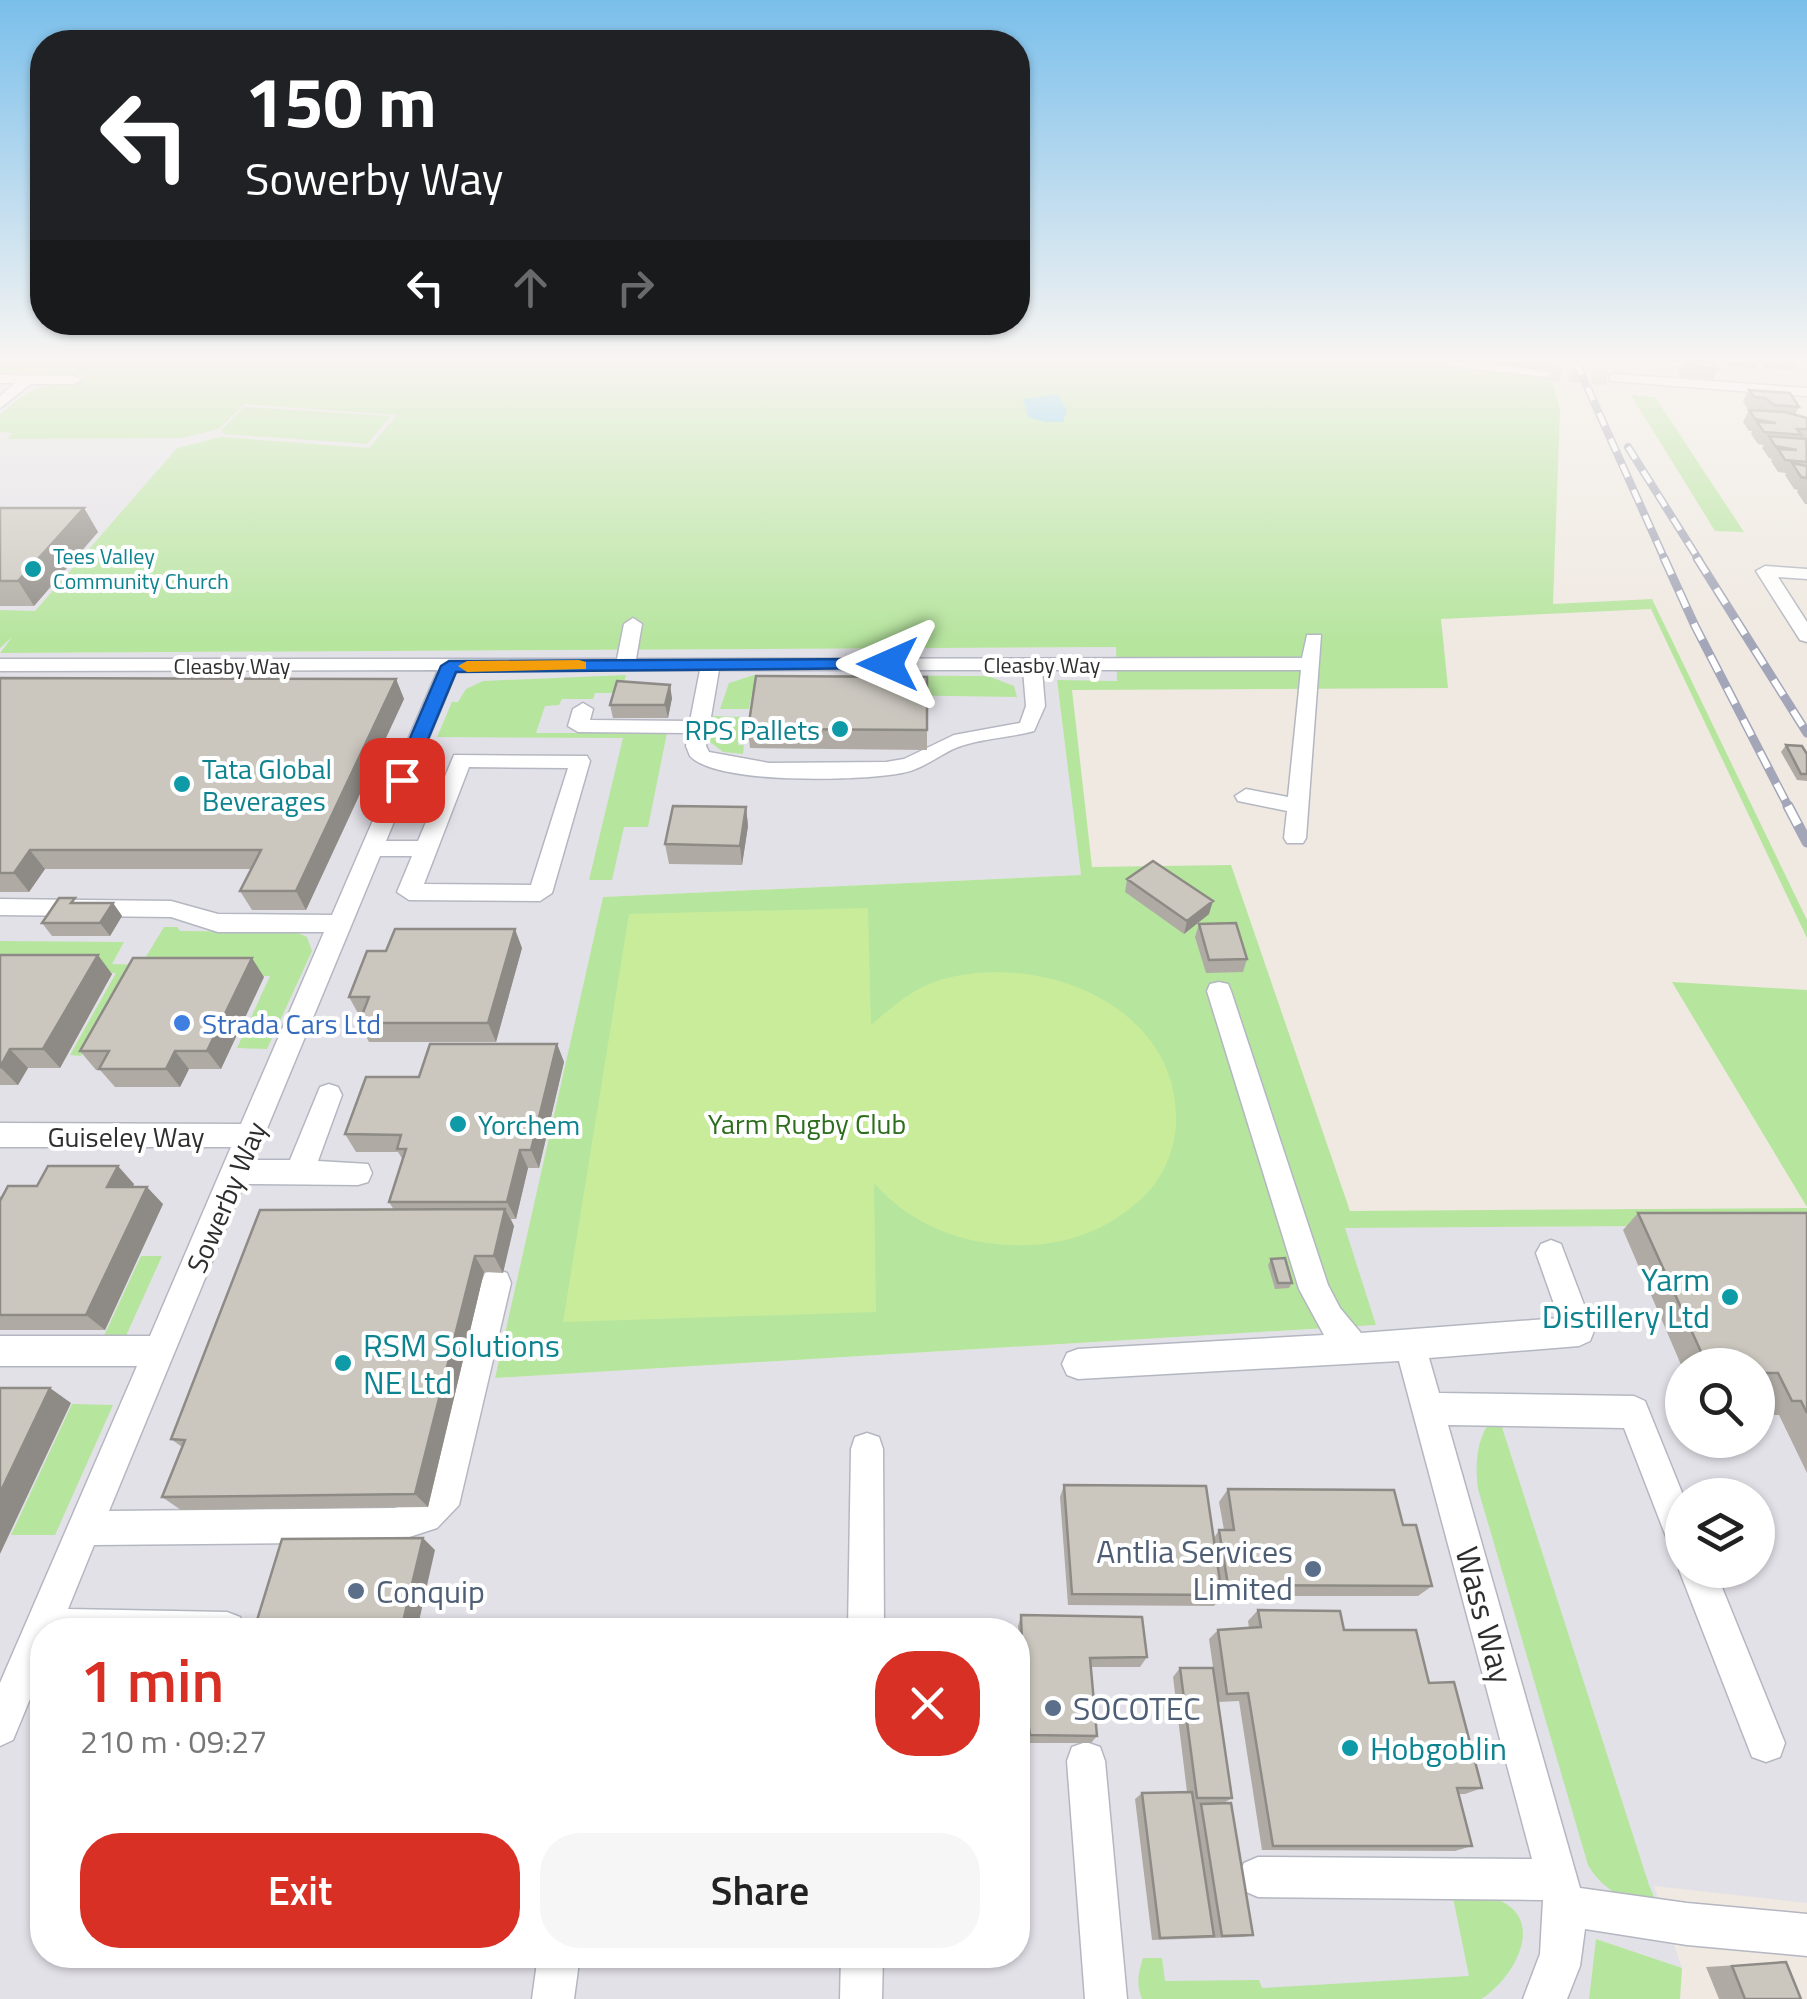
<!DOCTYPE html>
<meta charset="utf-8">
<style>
body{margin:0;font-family:"Titillium Web",sans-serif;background:#f6f6f6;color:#222;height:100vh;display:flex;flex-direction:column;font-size:38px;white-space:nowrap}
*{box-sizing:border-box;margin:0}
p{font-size:32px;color:#767676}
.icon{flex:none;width:55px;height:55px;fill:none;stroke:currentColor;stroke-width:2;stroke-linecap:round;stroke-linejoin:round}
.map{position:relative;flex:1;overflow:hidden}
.drawer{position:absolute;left:30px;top:1618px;width:1000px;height:350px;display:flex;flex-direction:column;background:#fff;border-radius:40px;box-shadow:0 2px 8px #0004}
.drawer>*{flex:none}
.hud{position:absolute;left:30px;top:30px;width:1000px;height:305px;border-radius:40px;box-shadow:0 2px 8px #0004;background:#202124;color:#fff;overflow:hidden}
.buttons{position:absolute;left:1665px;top:1348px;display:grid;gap:20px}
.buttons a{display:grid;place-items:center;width:110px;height:110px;border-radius:50%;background:#fff;box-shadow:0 2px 8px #0004;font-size:50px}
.pin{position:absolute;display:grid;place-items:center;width:85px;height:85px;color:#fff;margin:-42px;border-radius:20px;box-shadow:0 5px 15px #0006}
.me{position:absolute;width:110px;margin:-55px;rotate:270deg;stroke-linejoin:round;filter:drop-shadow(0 0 8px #0008)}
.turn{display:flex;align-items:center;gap:35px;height:210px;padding:0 50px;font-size:45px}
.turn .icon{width:130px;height:130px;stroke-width:2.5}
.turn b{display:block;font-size:70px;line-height:85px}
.lanes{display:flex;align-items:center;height:95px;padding:0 50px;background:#0003;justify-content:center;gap:50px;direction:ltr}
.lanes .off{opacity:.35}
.round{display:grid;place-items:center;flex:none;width:105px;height:105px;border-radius:40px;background:#f6f6f6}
.headline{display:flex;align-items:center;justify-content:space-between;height:170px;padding:0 50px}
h1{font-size:60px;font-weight:600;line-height:75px;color:#d93025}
.cta{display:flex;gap:20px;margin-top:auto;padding:20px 50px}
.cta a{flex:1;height:115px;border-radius:40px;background:#d93025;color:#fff;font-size:40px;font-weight:600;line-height:115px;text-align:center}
.cta a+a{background:#f6f6f6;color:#222}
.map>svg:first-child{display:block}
.industrial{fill:#e3e1e8;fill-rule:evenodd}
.green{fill:#b6e59e}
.pitch{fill:#c9ec9a}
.water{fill:#75cff0}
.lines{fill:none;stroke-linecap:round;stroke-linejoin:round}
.minor-tunnel{stroke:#c8c4bd;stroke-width:15;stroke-dasharray:15 8;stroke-linecap:butt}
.minor-casing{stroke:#b4b7c1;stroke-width:3}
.minor{fill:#fff;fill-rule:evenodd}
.rail-far2-casing{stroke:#a3a6b8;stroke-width:8}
.rail-far1-casing{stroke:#a3a6b8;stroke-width:9}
.rail-casing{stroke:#a3a6b8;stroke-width:11}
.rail-far2{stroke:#fff;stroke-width:5;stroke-dasharray:14;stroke-linecap:butt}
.rail-far1{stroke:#fff;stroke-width:6;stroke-dasharray:18;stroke-linecap:butt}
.rail{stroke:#fff;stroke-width:8;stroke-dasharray:21;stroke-linecap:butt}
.wall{fill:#afaba4}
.shaded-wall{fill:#8e8b86}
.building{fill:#cbc7bf;stroke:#8e8b86;stroke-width:2.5}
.route{fill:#1a73e8;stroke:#114b97;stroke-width:2.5}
.slow{fill:#f59e0b}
.culture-dot{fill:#0f9aa8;stroke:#fff;stroke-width:4}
.shop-dot{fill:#3f7fe0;stroke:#fff;stroke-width:4}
.service-dot{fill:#5c6f8a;stroke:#fff;stroke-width:4}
.labels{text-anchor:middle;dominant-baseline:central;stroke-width:8;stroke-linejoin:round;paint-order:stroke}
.far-culture-label{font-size:22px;fill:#0d838f;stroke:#fff;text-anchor:start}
.far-street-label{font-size:22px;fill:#2e2e2e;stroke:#fff}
.culture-label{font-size:28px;fill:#0d838f;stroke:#fff;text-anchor:start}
.shop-label{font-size:28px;fill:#366cbe;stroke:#fff;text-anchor:start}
.park-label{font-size:28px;fill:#2c6e1b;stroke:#fff}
.street-label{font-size:28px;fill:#2e2e2e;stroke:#fff}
.near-culture-label{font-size:32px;fill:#0d838f;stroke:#fff;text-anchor:start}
.near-service-label{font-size:32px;fill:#4e5e75;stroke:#fff;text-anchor:start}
.near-street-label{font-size:32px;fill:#2e2e2e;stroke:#fff}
</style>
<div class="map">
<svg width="1807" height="1999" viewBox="0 0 1807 1999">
<rect width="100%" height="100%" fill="#efe9e1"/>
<path class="industrial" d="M0 373 88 374 80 383 50 384 244 404 398 415 369 448 221 437 177 448 0 651Z
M1116 647 1118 681H1057L1081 875 603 897 496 1378 1376 1325 1344 1228 1807 1225V1903L1654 1886 1682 1968 1596 1939 1589 1999H0V653ZM1682 1365H1758V1440H1682ZM1682 1495H1758V1570H1682ZM42 1630H1018V1955H42Z"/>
<path class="green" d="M0 362H1547L1560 410 1553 604 1652 599 1807 920V938L1651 609 1441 619 1448 688 1072 690 1092 867 1231 865 1350 1211 1807 1208V1225L1345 1228 1376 1325 495 1378 603 897 1081 875 1057 680 1117 681 1116 647 0 653 12 637 0 648V610L35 611 177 448 221 437 369 448 397 415 244 404 219 429 182 438 7 439 13 433 0 432V415C30 387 39 385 80 383L87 375 0 373Z
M1631 395 1655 397 1744 532 1715 531Z
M244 407 391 416 367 444 224 434 221 430Z
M626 675 621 693H595L593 699H562L559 705 545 706 536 733H667L648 827H624L612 880H589L623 738 437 737 452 702H458L466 689 483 681Z
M754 675 988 676 1014 686 1017 697 752 693 749 709H720L729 683Z
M711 716 742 717 738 745H744L743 754 723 752 710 742Z
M164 927H177L180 931 296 932 307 937 312 951 267 1049 237 1048 270 976 143 974 103 1017 81 1056 70 1055 116 973 0 972V941L124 942 112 964 141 965Z
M1672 982 1807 990V1207Z
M141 1256H162L125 1338H103Z
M72 1404 113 1405 55 1535H11Z
M1499 1418 1649 1885 1659 1909C1630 1904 1603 1891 1588 1865L1478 1489C1475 1465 1476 1439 1492 1419Z
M1453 1898C1468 1898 1487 1895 1501 1901 1547 1923 1511 1981 1481 1999H1142C1136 1984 1138 1973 1143 1958H1162L1165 1981 1259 1980 1262 1988 1469 1976Z
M1596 1939 1682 1968 1680 1999H1589Z"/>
<path class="pitch" d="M868 908 871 1025C892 1007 913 988 940 980 1038 951 1179 1004 1176 1122 1175 1152 1162 1181 1139 1201 1107 1229 1072 1243 1030 1245 971 1248 913 1228 874 1183L876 1312 563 1322 629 914Z"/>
<path class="water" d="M1057 394 1067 411 1063 422H1045L1028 417 1023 399Z"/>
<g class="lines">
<path class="minor-tunnel" d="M1546 373 1615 378"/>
<g class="minor-casing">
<path id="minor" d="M1443 362H1484L1553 373 1546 377 1450 366Z
M1661 362H1715L1717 364C1705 371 1673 369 1661 362Z
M1615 374 1807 388V396L1610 381V375Z
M0 375 74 376 81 380 74 384H31L0 408V396L15 383H0Z
M1765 566 1807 569V579L1778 577 1807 622V642L1800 640 1756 571Z
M633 618 642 624 636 659 1302 658 1307 635H1321L1306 838 1303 843H1287L1284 838 1287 811 1238 801 1235 796 1246 789 1288 797 1301 670H1042L1045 706 1034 731C1009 738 982 738 958 747 938 755 924 769 902 773 862 781 717 785 690 756L686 746 688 733 578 732 568 726 573 709 583 703 593 709 590 720 690 721 700 670H457L386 841H418L454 755 587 756 590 761 552 893 540 901 409 900 397 892 412 856H380L254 1160H290L320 1087 329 1084 338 1087 342 1095 318 1161 368 1164 372 1173 368 1182 358 1185 244 1184 109 1511 394 1508 413 1503 432 1486 481 1283 485 1273 496 1269 507 1273 511 1283 459 1505 437 1528 394 1542 94 1545 68 1609 227 1612 240 1617 245 1630H42V1670L13 1740 0 1746V1683L137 1366H0V1336H150L231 1147H0V1123L241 1124 324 932H218L171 917 0 915V899L171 901 218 914 332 915 438 670 0 671V659H617L624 624ZM719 670H1023L1026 706 1020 723 954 735 904 759 886 762 769 763 709 752 706 746ZM469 767 568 768 531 885 424 884Z
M1219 982 1228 984 1231 991 1328 1285 1340 1308 1361 1333 1559 1318 1536 1253 1541 1244 1551 1240 1561 1244 1594 1331 1590 1341 1579 1346 1429 1358 1439 1393 1634 1396 1645 1401 1683 1495 1682 1552 1670 1547 1624 1428 1448 1425 1580 1888 1687 1903 1807 1914V1956L1687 1945 1585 1929 1580 1966 1567 1999H1523L1540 1954 1543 1900 1258 1897 1244 1891 1238 1877 1244 1863 1258 1857 1532 1859 1399 1361 1078 1379 1067 1375 1062 1364 1067 1353 1078 1349 1324 1335 1299 1289 1207 991 1210 984Z
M867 1433 879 1437 883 1449 884 1630H848L851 1449 855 1437Z
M1682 1563V1570H1715L1785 1743 1780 1757 1766 1762 1752 1757 1679 1570Z
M1086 1742 1100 1747 1105 1761 1127 1999H1085L1067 1761 1072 1747Z
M538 1955H580L574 1999H532Z
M841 1955H883L882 1999H840Z"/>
</g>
<use href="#minor" class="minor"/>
<g class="rail-far2-casing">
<path id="rail-far2" d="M1576 362 1665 560
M1628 447 1699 560"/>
</g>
<g class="rail-far1-casing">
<path id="rail-far1" d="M1664 558 1695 626 1789 808
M1697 558 1807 733"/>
</g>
<g class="rail-casing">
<path id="rail" d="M1788 806 1807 842"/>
</g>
<use href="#rail-far2" class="rail-far2"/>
<use href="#rail-far1" class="rail-far1"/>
<use href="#rail" class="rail"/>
</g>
<path class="wall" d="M1683 362H1715L1718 368 1713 379 1680 377 1678 372Z
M1727 362H1759L1756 368 1729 366Z
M1761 362H1797L1792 370 1765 368Z
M1749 390 1799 407 1795 415 1807 418V504H1805L1797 492 1798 490 1794 489 1785 475 1786 473 1778 472 1771 461 1772 459 1769 458 1762 448 1764 445 1758 444 1751 434 1752 431H1749L1743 422 1749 410 1760 411 1747 408 1743 401Z
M0 508H84L98 532 34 606H0Z
M927 677V750L750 748 748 729Z
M0 678 396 679 404 699 306 910H252L240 891 251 869H45L29 892H0Z
M672 698 668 718H613L610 705Z
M1786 745 1807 754V781L1797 780 1781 752Z
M746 807 748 826 742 865 669 864 665 844Z
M1127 879 1209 914 1184 934 1125 892Z
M79 903H113L122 916 110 936H52L42 923Z
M1199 924 1247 959 1243 972 1206 973 1195 937Z
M522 948 496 1042H369L359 1023 362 1015H359L349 997Z
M0 955 112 974 60 1068H28L18 1085H0Z
M264 977 221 1069H189L180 1087H115L100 1070H96L80 1051Z
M557 1044 564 1062 539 1168H528L516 1219H511L514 1226 503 1273 484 1272 428 1507 181 1510 162 1497 182 1447 171 1439 394 1210 389 1202 403 1160 398 1152H356L345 1134 419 1077Z
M134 1184 133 1187 163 1204 105 1330H0V1196L2 1198Z
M1638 1213H1807V1473L1779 1415H1770L1758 1388V1365H1682V1367L1623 1230Z
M1271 1259 1292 1283 1289 1288 1275 1289 1268 1265Z
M1064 1485 1214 1538 1219 1530H1224L1219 1502 1228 1489 1403 1525 1432 1586 1418 1596H1222L1214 1606 1068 1605 1060 1497Z
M1258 1610 1344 1630 1429 1683 1482 1788 1465 1794H1459L1472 1846 1455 1851 1262 1850 1239 1701 1218 1702 1209 1639 1218 1630 1249 1628 1248 1621Z
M1021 1615 1147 1657 1140 1667H1091L1097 1736 1091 1743H1026V1736H1018V1672H1020L1018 1626Z
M1180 1668 1232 1798 1224 1803 1253 1935 1242 1937 1152 1940 1135 1799 1142 1793 1187 1792 1173 1677Z
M1786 1962 1801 1999H1719L1706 1967Z"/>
<path class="shaded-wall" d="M84 508 98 532 34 606 18 581Z
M396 679 404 699 306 910 296 891Z
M670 685 672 698 668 718 665 705Z
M746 807 748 826 742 865 740 846Z
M30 850 45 869 29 892 14 873Z
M1213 901 1209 914 1184 934 1187 921Z
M113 903 122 916 110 936 100 923Z
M515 929 522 948 496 1042 488 1023Z
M98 955 112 974 60 1068 43 1049Z
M252 958 264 977 221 1069 207 1051Z
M557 1044 564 1062 539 1168 531 1150Z
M10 1049 28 1068 18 1085 0 1067Z
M175 1051 189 1069 180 1087 166 1069Z
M520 1150 528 1168 516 1219 507 1202Z
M118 1166 134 1184 124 1204 107 1187Z
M147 1187 163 1204 105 1330 86 1315Z
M505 1209 514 1226 503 1273 494 1256Z
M475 1256 484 1272 428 1507 415 1494Z
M50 1388 71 1403 0 1554V1493Z
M423 1538 435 1550 417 1630H401Z"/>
<path class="building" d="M1684 362H1715L1718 368 1686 366Z
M1749 390 1790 393 1799 407 1774 405 1765 398 1754 397Z
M1749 410 1785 412 1807 418V429H1797L1802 435 1764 432 1757 422 1776 423 1755 419Z
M1769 436 1806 439 1807 462 1785 460 1778 449 1797 450 1775 446Z
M1792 463 1807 466V478L1801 477Z
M0 508H84L18 581H0Z
M756 676 927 677V730L748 729Z
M0 678 396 679 296 891H240L261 850H30L14 873H0Z
M617 681 670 685 665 705H610Z
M1786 745 1802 746 1807 754V774H1801Z
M673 806 746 807 740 846 665 844Z
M1153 861 1213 901 1187 921 1127 879Z
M59 898H75L71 903H113L100 923H42Z
M1236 923 1247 959 1209 960 1199 924Z
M395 929H515L488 1023H359L369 997H349L367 951H386Z
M0 955H98L43 1049H10L0 1067Z
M133 958H252L207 1051H175L166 1069H99L109 1051H80Z
M430 1044H557L531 1150H520L507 1202H389L406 1149H397L401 1135 345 1134 366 1077H419Z
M48 1166H118L107 1187H147L86 1315H0V1201L8 1186H37Z
M505 1209 494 1256H475L415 1494 162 1497 185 1440 171 1439 260 1210Z
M1638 1213H1807V1413L1801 1401H1792L1778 1373H1758V1365H1707Z
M1285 1258 1292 1283H1278L1271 1259Z
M0 1388H50L0 1493Z
M1064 1485 1206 1486 1222 1595 1072 1594Z
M1228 1489 1394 1490 1403 1525H1416L1432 1586 1228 1585 1219 1530H1234Z
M423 1538 401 1630H254L282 1539Z
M1258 1610 1340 1611 1344 1630H1416L1429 1683 1454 1682 1482 1788H1457L1472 1846H1273L1248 1693 1227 1694 1218 1630 1261 1627Z
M1021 1615 1142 1617 1147 1657 1090 1658 1097 1736 1030 1735 1029 1728H1018V1672H1023Z
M1180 1668H1213L1232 1798H1197Z
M1192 1792 1214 1936 1160 1938 1142 1793Z
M1231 1803 1253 1935 1222 1936 1201 1804Z
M1786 1962 1801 1999H1745L1732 1966Z"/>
<linearGradient id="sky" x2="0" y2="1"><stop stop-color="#7abfeb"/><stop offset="0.56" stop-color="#f8f5f2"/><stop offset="1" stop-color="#f8f5f2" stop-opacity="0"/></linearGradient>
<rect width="1807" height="642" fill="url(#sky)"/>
<path class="route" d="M888 659 897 664 895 668 456 672 411 780 402 787 392 780 441 666 449 661Z"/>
<path class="slow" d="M579 660 586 662V669L467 672 458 666 467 661Z"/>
<g class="culture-dot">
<circle cx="33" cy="569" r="10"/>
<circle cx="840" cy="729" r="10"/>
<circle cx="182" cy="784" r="10"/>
<circle cx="458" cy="1124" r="10"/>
<circle cx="1730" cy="1297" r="10"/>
<circle cx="343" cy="1363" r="10"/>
<circle cx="1350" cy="1748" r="10"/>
</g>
<circle class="shop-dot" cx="182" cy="1023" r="10"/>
<g class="service-dot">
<circle cx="1313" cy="1569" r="10"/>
<circle cx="356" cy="1591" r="10"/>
<circle cx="1053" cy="1708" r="10"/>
</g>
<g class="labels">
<g class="far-culture-label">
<text x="53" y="556">Tees Valley<tspan x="53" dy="25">Community Church</tspan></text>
</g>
<g class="far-street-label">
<text x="1042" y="665">Cleasby Way</text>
<text x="232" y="666">Cleasby Way</text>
</g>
<g class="culture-label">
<text x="820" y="729" text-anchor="end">RPS Pallets</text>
<text x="202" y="768">Tata Global<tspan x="202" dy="32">Beverages</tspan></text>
<text x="478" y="1124">Yorchem</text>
</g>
<g class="shop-label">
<text x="202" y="1023">Strada Cars Ltd</text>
</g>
<g class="park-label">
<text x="807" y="1123">Yarm Rugby Club</text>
</g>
<g class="street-label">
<text x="126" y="1136">Guiseley Way</text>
<text transform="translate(226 1197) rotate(-67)">Sowerby Way</text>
</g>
<g class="near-culture-label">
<text x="1710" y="1279" text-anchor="end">Yarm<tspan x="1710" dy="37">Distillery Ltd</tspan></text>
<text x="363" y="1345">RSM Solutions<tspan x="363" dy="37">NE Ltd</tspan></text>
<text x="1370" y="1748">Hobgoblin</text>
</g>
<g class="near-service-label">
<text x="1293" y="1551" text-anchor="end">Antlia Services<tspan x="1293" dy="37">Limited</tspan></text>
<text x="376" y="1591">Conquip</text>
<text x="1073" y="1708">SOCOTEC</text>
</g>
<g class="near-street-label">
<text transform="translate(1485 1615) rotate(75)">Wass Way</text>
</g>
</g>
</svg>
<div class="buttons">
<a><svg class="icon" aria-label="search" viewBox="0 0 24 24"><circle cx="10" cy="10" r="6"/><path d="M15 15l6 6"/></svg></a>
<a><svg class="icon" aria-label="layers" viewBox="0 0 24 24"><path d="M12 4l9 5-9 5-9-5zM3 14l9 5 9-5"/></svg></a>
</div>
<div class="pin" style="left:402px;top:780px;background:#d93025"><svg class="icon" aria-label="arrive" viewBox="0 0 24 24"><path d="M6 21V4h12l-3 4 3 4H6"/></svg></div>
<svg class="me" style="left:888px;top:664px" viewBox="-20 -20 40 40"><path d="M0-17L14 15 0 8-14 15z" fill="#1a73e8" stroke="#fff" stroke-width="4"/></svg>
<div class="hud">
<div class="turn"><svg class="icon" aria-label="left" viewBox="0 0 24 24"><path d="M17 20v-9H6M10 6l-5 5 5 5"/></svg><div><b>150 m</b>Sowerby Way</div></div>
<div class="lanes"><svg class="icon" aria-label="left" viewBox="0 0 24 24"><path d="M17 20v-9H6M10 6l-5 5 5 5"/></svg><svg class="icon off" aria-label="ahead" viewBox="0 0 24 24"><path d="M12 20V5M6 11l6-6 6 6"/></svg><svg class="icon off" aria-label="right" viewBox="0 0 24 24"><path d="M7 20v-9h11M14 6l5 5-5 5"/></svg></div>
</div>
<section class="drawer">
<div class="headline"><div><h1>1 min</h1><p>210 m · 09:27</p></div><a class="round" style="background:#d93025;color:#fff"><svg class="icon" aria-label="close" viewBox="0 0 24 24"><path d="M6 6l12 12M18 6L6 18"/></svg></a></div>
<div class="cta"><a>Exit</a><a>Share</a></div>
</section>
</div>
